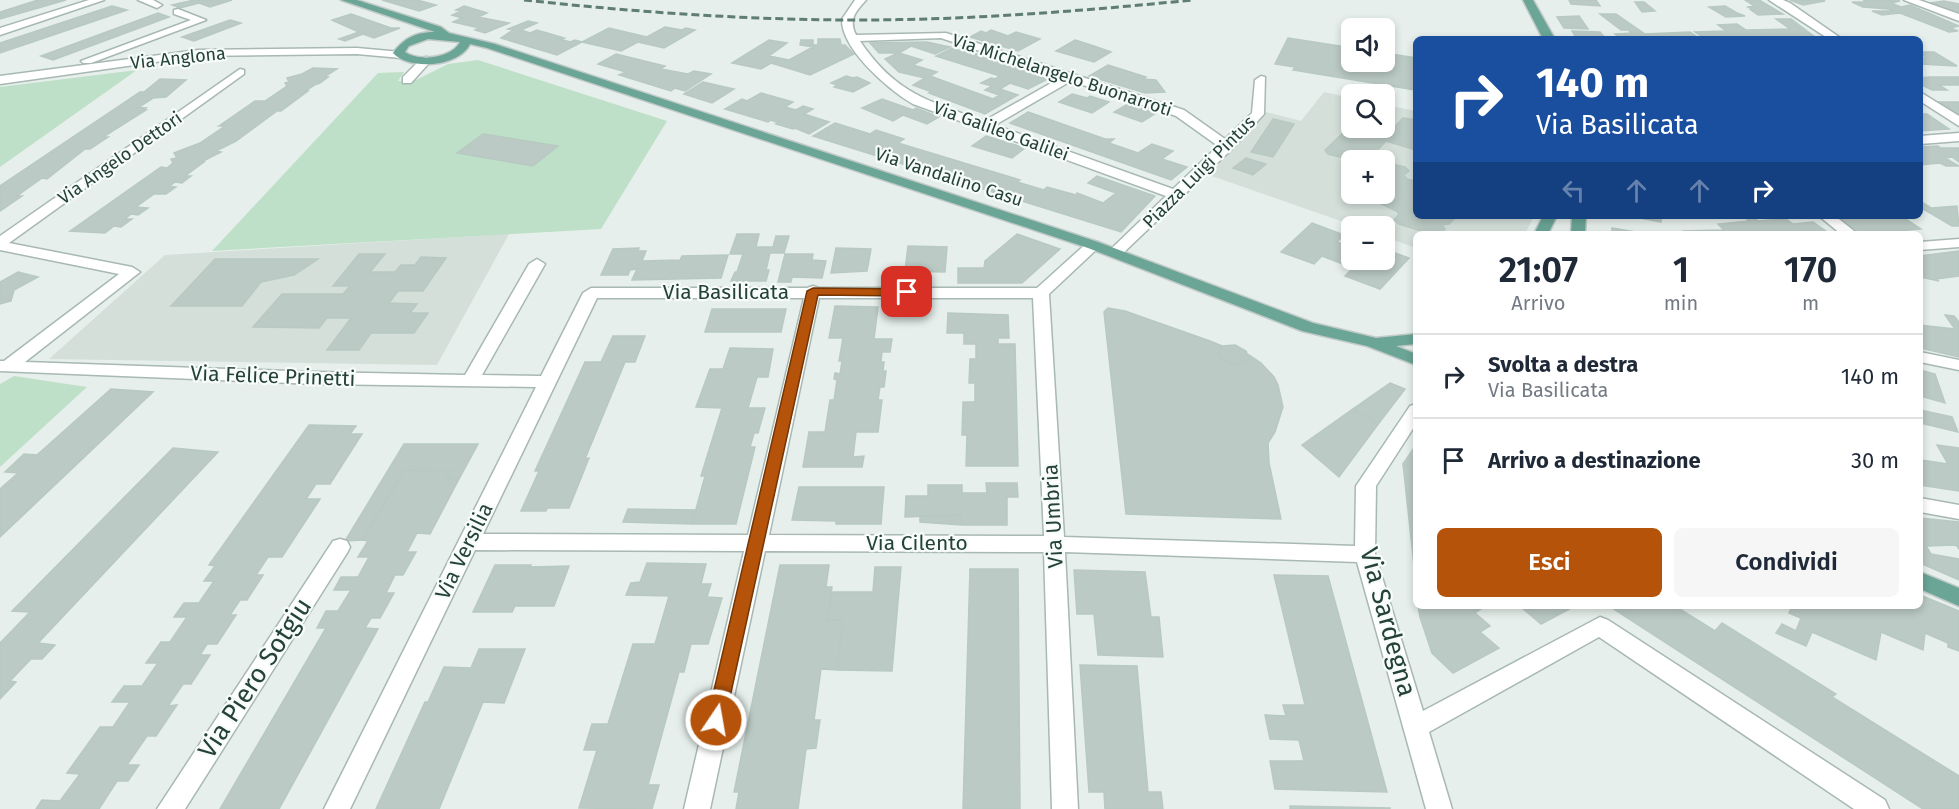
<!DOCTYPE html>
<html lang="it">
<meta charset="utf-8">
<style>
body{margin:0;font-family:"Fira Sans",sans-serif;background:#f6f6f7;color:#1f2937;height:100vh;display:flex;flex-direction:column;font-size:22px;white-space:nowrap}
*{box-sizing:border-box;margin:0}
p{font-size:20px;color:#747a83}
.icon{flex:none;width:33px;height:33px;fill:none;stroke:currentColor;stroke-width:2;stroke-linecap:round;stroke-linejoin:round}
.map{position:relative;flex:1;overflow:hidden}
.drawer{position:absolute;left:1413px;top:231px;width:510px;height:378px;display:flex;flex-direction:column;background:#fff;border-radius:9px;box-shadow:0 3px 9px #0003}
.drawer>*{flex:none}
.hud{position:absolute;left:1413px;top:36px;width:510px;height:183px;border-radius:9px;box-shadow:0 3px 9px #0003;background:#1a4fa0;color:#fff;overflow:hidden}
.tools{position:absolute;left:1341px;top:18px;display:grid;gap:12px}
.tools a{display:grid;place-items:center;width:54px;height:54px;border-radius:9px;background:#fff;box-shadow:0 3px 9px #0003;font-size:30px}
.pin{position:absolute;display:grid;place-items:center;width:51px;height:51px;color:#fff;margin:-26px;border-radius:12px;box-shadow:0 3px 9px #0006}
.me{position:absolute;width:66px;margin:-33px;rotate:12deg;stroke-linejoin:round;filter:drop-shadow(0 0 4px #0008)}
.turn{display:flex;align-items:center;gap:21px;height:126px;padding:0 24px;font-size:27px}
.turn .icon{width:78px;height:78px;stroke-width:2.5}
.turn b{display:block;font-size:42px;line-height:51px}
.lanes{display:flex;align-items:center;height:57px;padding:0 24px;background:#0003;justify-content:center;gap:30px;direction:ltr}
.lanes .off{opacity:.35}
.eta{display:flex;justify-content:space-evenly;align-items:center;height:102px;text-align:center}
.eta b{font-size:36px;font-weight:600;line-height:42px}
.primary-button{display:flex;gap:12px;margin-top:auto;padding:12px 24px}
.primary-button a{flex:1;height:69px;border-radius:9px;background:#b45309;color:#fff;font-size:24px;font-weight:600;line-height:69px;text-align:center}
.primary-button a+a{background:#f6f6f7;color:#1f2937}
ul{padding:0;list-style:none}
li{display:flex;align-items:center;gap:18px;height:84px;padding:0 24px;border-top:2px solid #e0e1e3}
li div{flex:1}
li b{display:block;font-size:22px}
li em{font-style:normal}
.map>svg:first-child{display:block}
.built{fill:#d4dfda;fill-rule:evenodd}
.green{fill:#bfe0c8}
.building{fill:#bbcac4;stroke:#b8c9c2;stroke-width:1.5}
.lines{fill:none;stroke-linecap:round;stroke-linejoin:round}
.minor-casing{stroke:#a8b8b2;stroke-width:3}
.major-casing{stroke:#c2cac8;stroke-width:3}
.minor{fill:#fff;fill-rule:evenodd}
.major{fill:#6aa596;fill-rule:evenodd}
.rail{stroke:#5f7d75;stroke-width:3;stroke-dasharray:8 4;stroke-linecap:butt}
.route{fill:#b45309;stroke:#753606;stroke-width:1.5}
.labels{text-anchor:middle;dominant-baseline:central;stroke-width:4.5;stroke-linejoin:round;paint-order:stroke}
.far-street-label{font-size:18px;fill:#24423a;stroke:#f7fbf9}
.street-label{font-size:21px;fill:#24423a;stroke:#f7fbf9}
.near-street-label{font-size:26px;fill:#24423a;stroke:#f7fbf9}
</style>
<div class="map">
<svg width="1959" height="809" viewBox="0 0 1959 809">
<rect width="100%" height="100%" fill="#e6efeb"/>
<path class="built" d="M1324 92 1351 98 1352 128H1384L1385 105 1416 111V216H1534L1525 234H1416V248L1385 237 1384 226H1355L1209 175 1266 112 1301 121ZM1352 160H1384V194H1352Z
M509 234 437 365 49 359 165 255Z"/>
<path class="green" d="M478 60 667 121 601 229 212 251 378 73 404 72 398 81 416 80 448 64Z
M137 70 0 167V87Z
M14 376 87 387 0 467V384Z"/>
<path class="building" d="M38 0H66L0 19V12Z
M194 0H232L210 7 199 3 180 8 172 5Z
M382 0H417L436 5 419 11Z
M1569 0H1596L1600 6 1571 4Z
M1745 0H1759L1783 14 1758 15 1751 10H1754L1748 7 1754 6Z
M1790 0H1822L1825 1 1803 5Z
M1863 0H1896L1900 1 1891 3 1901 7 1910 5 1959 26 1950 28 1958 31 1949 32 1900 13 1882 15 1872 11H1893L1889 9 1863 7 1852 2H1869Z
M1944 1 1959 4V13L1930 3Z
M1635 2H1644L1655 11 1642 12Z
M112 6 127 10 0 53V43Z
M464 6 487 13 478 17 509 23 485 33 475 30 480 28 475 27 453 22 462 18 452 15 461 11 456 10Z
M1725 6 1737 13 1745 16 1726 17 1709 7Z
M158 13 169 17 53 60 41 56Z
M351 14 391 28H400L374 38 363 34 345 41 339 39 359 32 332 20Z
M1600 14H1616L1645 34 1690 32 1700 39H1622L1615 34 1632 33 1628 30H1621Z
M1579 16 1588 29 1564 28 1557 17Z
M1776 19H1791L1815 37 1706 39 1695 32 1726 31 1718 25 1737 24 1746 30 1790 29Z
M230 20 241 23 194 41 182 37Z
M528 21 537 23 521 30 530 33 537 30 564 38 560 39 570 42 575 40 582 42 557 55 501 38 513 30 508 29Z
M665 27 682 30 686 28 695 30 664 48 638 42 621 51 582 42 609 28 647 37Z
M991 30 1008 36 1016 32 1040 39 1018 51 970 37 981 31 986 33Z
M1572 31 1600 32 1605 38 1616 39H1577Z
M1288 38 1352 48V62H1384V53L1416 58V90L1293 70 1295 67 1275 64Z
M818 39H840L841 45H845L854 54 810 75 771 63 761 69 732 63 769 40 787 43 769 56 789 60 813 47 800 45 801 40H813V45H818Z
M1075 40 1094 46 1111 52 1094 62 1056 51Z
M927 42 950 47 935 54 911 46 899 53 922 60 913 65 937 72 930 76 993 99 999 95 985 90 992 86 981 83 991 78 995 79 1000 76 936 56 952 48 965 52 968 51 1050 78 1028 89 1010 83 1000 89 1018 95 985 114 929 93 932 92 913 85 925 78 899 72 885 59 898 53H879L870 43Z
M1920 52H1934L1957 66 1920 64V58H1926Z
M616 54 665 66 661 69 688 74 694 71 711 74 685 91 675 88 671 91 619 75 626 72 598 64Z
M1108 65 1146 77 1143 79 1156 80 1165 92 1145 93 1089 76Z
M313 68 337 69 324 77H328L320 83 311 86H313L305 91H308L281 111H277L236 141 216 151 221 152 201 162H204L185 176H191L182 183 175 182 170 186 176 187 166 194H154L136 207 148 208 138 215 131 214 125 219H132L121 227 114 226 105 233 70 231 161 167 167 168 173 163 171 159 177 158 174 153 200 143 225 126H219L255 101H265L287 86 285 83 289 82 287 78 302 74Z
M846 76 853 78 857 77 870 83 853 92 834 87 837 85 831 83Z
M1929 77H1959V85H1939L1947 90H1932L1920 84V78Z
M160 79 186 80 166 97 153 98 139 107 146 108 142 110H146L103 137H108L90 149H85L47 179 42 178 17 196H22L0 211V186L140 92H144Z
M703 82 734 89 712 103 684 94Z
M761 93 793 102 785 107 796 110 803 106 813 109 804 114 829 122 809 134 795 128 793 129 776 124 779 123 771 120 768 122 725 109 742 99 747 101Z
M1072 94 1087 98 1090 96 1109 102 1092 113 1059 102Z
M882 99 913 110 916 108 939 117 927 124 903 115 893 121 862 108Z
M1938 102H1959V115Z
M1128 104 1156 113 1142 122 1114 112Z
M1028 112 1105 139H1114L1109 143 1138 153 1152 144 1173 151 1162 159 1187 167 1171 180 1010 123Z
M1920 114H1927L1949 129 1920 131Z
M1403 118 1416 120V150L1386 141 1371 157 1393 162 1392 164 1405 167 1409 171 1404 175 1407 179 1416 181V216H1451L1454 219 1449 224 1442 225 1445 229 1440 234H1431L1399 224 1394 220 1399 214 1396 211 1380 203 1361 200 1357 196 1360 194H1384V160H1352L1328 154 1325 150 1346 130 1353 129 1384 138Z
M1273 119 1294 124 1273 157 1251 152Z
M835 123 870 134 876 130 904 139 898 143 1020 180 1017 182 1044 190 1047 187 1076 195 1077 193 1103 203 1116 193 1088 183 1097 176 1155 196 1121 232 813 136Z
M483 134 558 146 533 166 457 153Z
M986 136 1025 148 1012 158 972 146Z
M1938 146 1941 148H1959V162L1952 157 1945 158 1959 166H1946L1940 163 1920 165V147Z
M1246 158 1266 164 1253 175 1233 168Z
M1920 201 1931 208 1957 206 1959 226H1952L1920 207Z
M1630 216H1661V222Z
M1743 216H1752L1758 221 1781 219 1777 216H1782L1793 224 1813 222 1830 234H1688L1684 231 1724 230 1718 224 1749 221Z
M1836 216H1901L1921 229 1863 234Z
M1312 223 1344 235 1337 242 1352 247V260H1384V249L1409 258 1380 289 1345 276 1353 268 1322 256 1314 264 1281 252Z
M1612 228 1648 234H1612Z
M737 234H759L756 247H773L776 236H789L784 253H770L766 270H769L766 281H731L735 272H737L743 254H730Z
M1017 234 1060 249 1022 283H958V268H984L985 261Z
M908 246 947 247 945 272 905 271Z
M639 248 638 251H646L642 261 680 260 682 256 728 255 721 278 632 280 637 269 630 270 628 275H601L613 249Z
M836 248 871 249 867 271 831 273Z
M1959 251V276L1936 279 1939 281 1920 277V256Z
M359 254H385L370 272H395L401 265H415L421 257 446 258 423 291H398L389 303 417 304 410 313H428L414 333H371L359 350H327L351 318H327L319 328 253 327 282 294H343L350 286H333Z
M785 254H813L812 260 826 261 822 278 792 277 791 282H778Z
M215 259H318L294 275 261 282 242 306H171Z
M18 272 38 277 14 290 11 301 0 304V282Z
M835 306 878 307 874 339H892L890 352H882L881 362H884L883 371H886L884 387H880L878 400H882L878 432H856L853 457 864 456 862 467H803L809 432H825L830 400H834L837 380 834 379 835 373 840 374 842 361H839L843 338H829Z
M1108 308 1125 311 1210 341 1222 346 1218 354 1225 361 1232 364 1245 362 1249 359V355L1261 363 1274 377 1278 385 1283 407 1275 432 1268 443 1269 463 1281 519 1126 514 1104 312Z
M712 309H786L781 332H705Z
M948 313 1008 315 1009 338H998V344H1015L1018 466H966L967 435H962L963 402H975V383H969L970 359H976V344H964V333H947Z
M1945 315 1954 316 1959 322V357L1920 348V325L1955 329Z
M613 336H645L635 362H625L585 459 589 458 569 508H547L546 511H521L539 471H535L585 362H601Z
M1235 345 1246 351 1249 359 1245 362 1232 364 1220 358 1218 354 1222 346Z
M730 348 773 349 768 377H757L748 408H765L758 433H754L750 447H755L736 524H692L705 476H701L722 408 696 407 710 369H723Z
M1920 370 1935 374 1945 403 1920 396Z
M1390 383 1405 389 1379 423 1353 409Z
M111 389 153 392 0 537V489L18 473 5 472 24 454 37 455Z
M1353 409 1379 423 1339 477 1302 445Z
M1920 410 1952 417 1958 432 1920 423Z
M309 425 356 426 350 434H362L330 484H316L306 499H320L282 557H268L256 575H263L247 600H240L230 615H236L217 644H207L200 655H210L191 684H183L168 706 177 705 156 736H147L127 765H139L128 781H117L99 809H36L42 800 60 801 80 774 67 773 100 727H113L130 702H112L124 686H142L158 663H146L161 642H170L187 617H174L184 603H199L214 581H204L215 566 209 565Z
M404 444H478L459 479H447L452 471 405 470 362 540 345 541Z
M1416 445V470L1403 464Z
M1937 445 1959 448V491L1920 485V457L1921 460 1948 464Z
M173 448 218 452 38 643 55 645 42 659H31L10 681 16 682 0 699V643L30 612 12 611Z
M1403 464 1416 470V584Z
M405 470 452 471 447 479H459L430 534 417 533 407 552H416L403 575H395L386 593H394L380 618H371L365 628 378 629 279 809H220L326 628H317L326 611H338L351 590H334L341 577H358L369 557H358L368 541 362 540Z
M986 483H1017L1018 497H1007V525H961V515L905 517 906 496H928V485H962V493H987Z
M799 487H884L881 524H836V521L792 520Z
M628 509 696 510 692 524 623 522Z
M961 515V525L920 522V516Z
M1920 518 1959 522V549L1956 545 1926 546 1931 554 1959 559V580L1920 563Z
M647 563 706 564 701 584H711L707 597 722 598 708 644H691L684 672H679L648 785H659L652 809 579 808 597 750H584L592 724H608L633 644H655L669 596 626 595 631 583 640 582Z
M495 565H531L530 567 569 566 554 606H515L512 612H473Z
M780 565H829L826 587H832L827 620H843L837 670 821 669 814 720H820L816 748 806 749 798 809H736L739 792H734Z
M875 567H901L892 671 837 670 843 620H827L832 592H873Z
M970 569H1018L1020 809H963Z
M1074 570 1145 572 1151 617H1159L1163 657 1098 655 1094 614H1077Z
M1274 575 1328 576 1387 792 1275 789 1270 761H1304L1299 740 1270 739 1265 715 1286 716 1283 705H1305Z
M1920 595 1959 611V651L1948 647V643L1925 633 1923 650 1881 632 1876 660 1812 632 1806 646 1776 633 1782 624 1796 631 1801 618 1789 613 1792 606H1920Z
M1418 606H1477L1481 609 1475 613 1490 626 1480 632 1499 648 1453 673 1432 653 1420 617Z
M1520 606H1575L1541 624Z
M1609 606H1675L1715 631 1722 623 1836 694 1832 697 1959 776V809H1923Z
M479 649H525L504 703 483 702 439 809H376L425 702H428L444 667 471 668Z
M1080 665 1137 666 1148 792H1161L1163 809H1105L1104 792H1089Z
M1290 806 1390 808V809H1290Z"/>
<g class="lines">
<g class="minor-casing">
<path id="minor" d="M89 0H104L0 35V28Z
M138 0H153L162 5 157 8Z
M855 0H866C856 11 848 19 856 35L946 33 1184 110 1225 139 1252 113 1255 80 1261 76 1265 77 1264 114 1232 149 1120 256H1110L1107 253 1110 250 1166 196 913 104C888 89 841 49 842 19ZM941 38 1060 78 984 121C928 101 895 93 860 41ZM1071 81 1176 116 1218 146 1173 189 995 125Z
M1769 0H1783L1790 3 1842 39H1829Z
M1904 0H1919L1959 14V21Z
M178 9 206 20 91 63H83L81 61 191 20 174 14V10Z
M357 48 401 52 407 55 401 58 357 54 198 56 0 84V76L198 50Z
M426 57 430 58V62L411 83H403V77L422 58Z
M240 69 244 70V74L9 243 132 267 140 272 25 362 316 372 465 375 529 264 537 259 545 264 482 375 541 376 583 293 591 288H807L813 286 819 288H1037L1088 242H1098L1100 245 1098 248 1049 294 1064 537 1355 546 1356 486 1410 406 1416 404V424L1376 486 1375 554 1423 711 1600 617 1608 620 1885 800 1889 809H1854L1599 637 1429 732 1452 809H1426L1357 562 1065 552 1078 809H1052L1044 552 765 551 710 809H684L744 551 475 550 350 809H324L536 387 316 384 0 371V361H4L119 274 0 250V236ZM597 298H804L748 535 483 534ZM819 298H1033L1044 536 769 535Z
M1920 92 1959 116V126L1920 101Z
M1959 133V141L1920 144V136Z
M1819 216H1835L1858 234H1841Z
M1959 239V247L1920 250V242Z
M1920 352 1959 360V370L1920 362Z
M1920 498 1959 505V519L1920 512Z
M340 539 347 541 350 547 347 553 185 809H157L333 541Z"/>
</g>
<g class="major-casing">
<path id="major" d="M341 0H357L441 27 449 33 495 44 1098 242 1313 323 1376 338 1416 334V344L1396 346 1416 354V365L1367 346 1302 331 1088 248 487 48 470 44C459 67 410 71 393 53 404 38 416 32 435 32ZM428 39 460 42C452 58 419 62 405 52L409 46Z
M1523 0H1533L1555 39H1543Z
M1543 216H1557L1548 234H1534Z
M1572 216H1586L1585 234H1571Z
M1920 572 1959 588V606L1920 589Z"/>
</g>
<use href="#minor" class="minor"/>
<use href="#major" class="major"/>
<path class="rail" d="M524 0C635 12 747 20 858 20 970 20 1082 11 1193 0"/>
</g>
<path class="route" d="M813 288 907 289 913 292 907 296 818 295 725 720 723 725 716 728 710 725 707 720 807 291Z"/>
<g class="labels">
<g class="far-street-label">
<text transform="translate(178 58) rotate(-6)">Via Anglona</text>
<text transform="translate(1062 75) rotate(18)">Via Michelangelo Buonarroti</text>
<text transform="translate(1001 131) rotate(20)">Via Galileo Galilei</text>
<text transform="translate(120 158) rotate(-35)">Via Angelo Dettori</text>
<text transform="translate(1199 172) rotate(-45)">Piazza Luigi Pintus</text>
<text transform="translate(949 177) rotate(18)">Via Vandalino Casu</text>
</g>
<g class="street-label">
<text x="726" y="292">Via Basilicata</text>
<text transform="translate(273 376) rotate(2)">Via Felice Prinetti</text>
<text transform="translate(1053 516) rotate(-93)">Via Umbria</text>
<text x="917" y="543">Via Cilento</text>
<text transform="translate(464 551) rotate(-64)">Via Versilia</text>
</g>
<g class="near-street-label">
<text transform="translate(1388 622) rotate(75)">Via Sardegna</text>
<text transform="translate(255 678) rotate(-57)">Via Piero Sotgiu</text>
</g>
</g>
</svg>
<div class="tools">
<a><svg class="icon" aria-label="sound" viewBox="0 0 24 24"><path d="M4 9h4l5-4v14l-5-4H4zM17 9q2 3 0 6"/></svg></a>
<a><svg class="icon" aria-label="search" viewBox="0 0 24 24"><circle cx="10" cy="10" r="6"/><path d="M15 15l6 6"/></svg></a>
<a>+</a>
<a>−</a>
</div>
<div class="pin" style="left:907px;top:292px;background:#d93025"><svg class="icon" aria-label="arrive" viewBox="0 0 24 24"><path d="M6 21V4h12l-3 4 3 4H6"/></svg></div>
<svg class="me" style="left:716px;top:720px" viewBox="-20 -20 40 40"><circle r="17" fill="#b45309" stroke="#fff" stroke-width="3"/><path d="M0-11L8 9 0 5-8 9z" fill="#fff"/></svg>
<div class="hud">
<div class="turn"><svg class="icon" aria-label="right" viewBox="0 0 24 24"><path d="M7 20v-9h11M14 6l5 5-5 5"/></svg><div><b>140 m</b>Via Basilicata</div></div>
<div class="lanes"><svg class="icon off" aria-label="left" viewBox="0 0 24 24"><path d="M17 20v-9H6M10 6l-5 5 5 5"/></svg><svg class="icon off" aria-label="ahead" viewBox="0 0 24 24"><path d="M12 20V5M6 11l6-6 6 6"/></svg><svg class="icon off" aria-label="ahead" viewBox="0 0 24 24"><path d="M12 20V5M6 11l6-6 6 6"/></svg><svg class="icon" aria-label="right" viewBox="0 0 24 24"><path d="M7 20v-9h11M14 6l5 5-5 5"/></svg></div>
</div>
<section class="drawer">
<div class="eta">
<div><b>21:07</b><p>Arrivo</p></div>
<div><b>1</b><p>min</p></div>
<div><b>170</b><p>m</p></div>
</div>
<ul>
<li><svg class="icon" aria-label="right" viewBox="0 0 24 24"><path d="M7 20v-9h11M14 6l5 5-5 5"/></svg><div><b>Svolta a destra</b><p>Via Basilicata</p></div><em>140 m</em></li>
<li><svg class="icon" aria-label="arrive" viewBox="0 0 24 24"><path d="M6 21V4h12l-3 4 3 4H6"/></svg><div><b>Arrivo a destinazione</b></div><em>30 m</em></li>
</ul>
<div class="primary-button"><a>Esci</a><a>Condividi</a></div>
</section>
</div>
